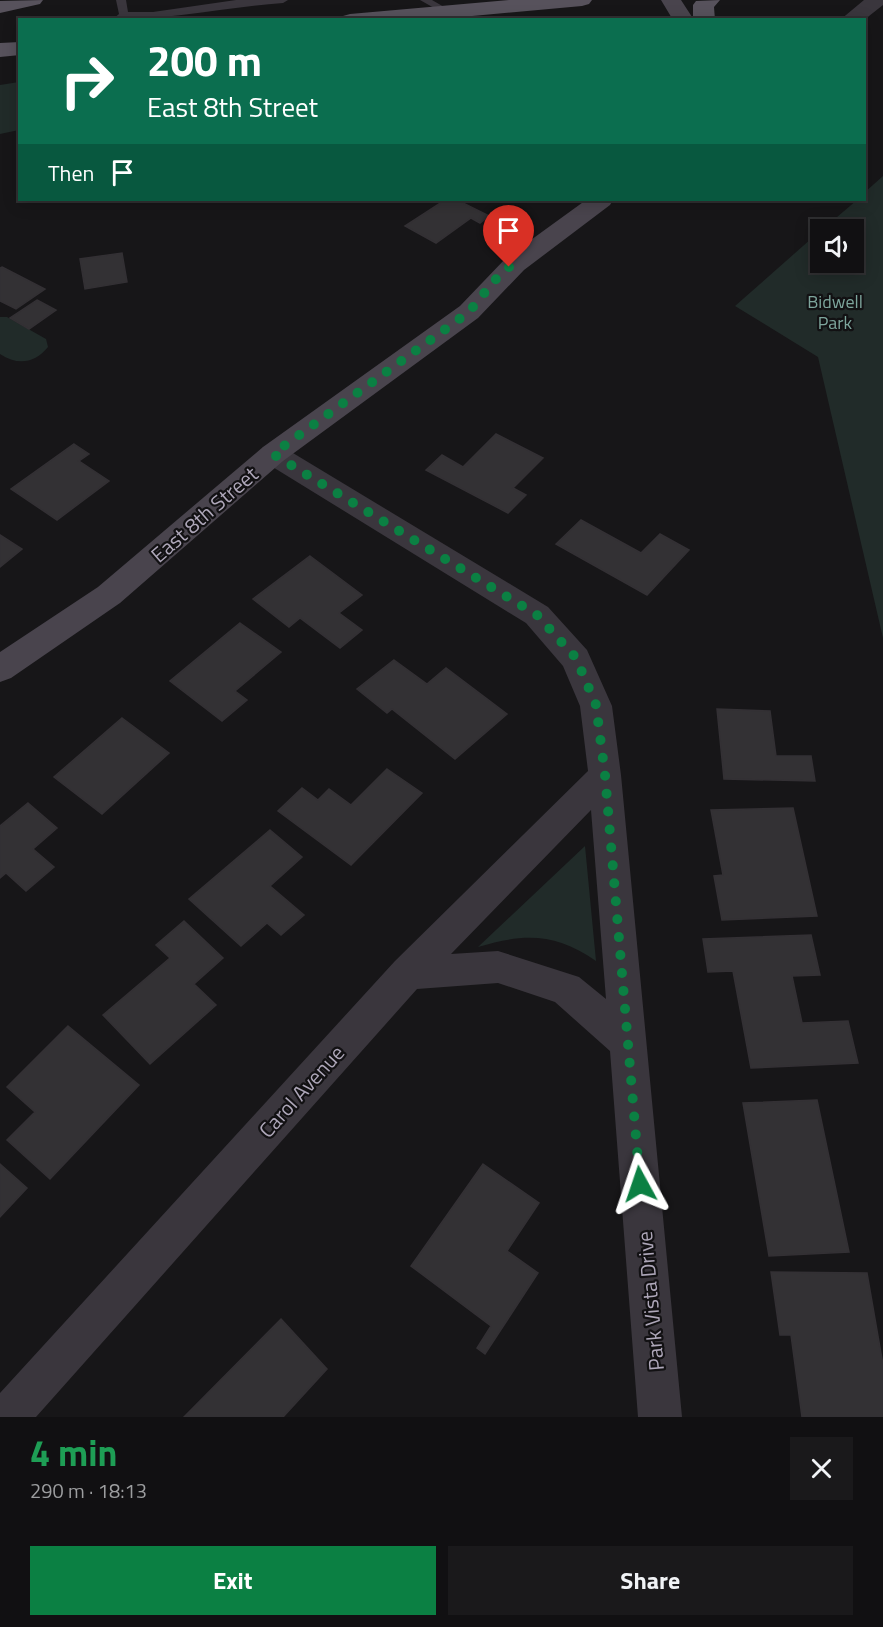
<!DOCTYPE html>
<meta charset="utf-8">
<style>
body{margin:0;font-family:"Titillium Web",sans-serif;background:#1a191b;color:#f1f3f6;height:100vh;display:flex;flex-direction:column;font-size:22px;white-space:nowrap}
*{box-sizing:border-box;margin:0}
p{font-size:20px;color:#9c9d9f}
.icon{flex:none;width:33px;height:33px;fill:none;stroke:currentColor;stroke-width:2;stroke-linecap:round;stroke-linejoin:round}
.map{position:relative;height:1417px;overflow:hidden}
.panel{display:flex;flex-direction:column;background:#111012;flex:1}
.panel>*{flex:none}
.guide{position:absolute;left:18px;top:18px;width:848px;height:183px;border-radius:0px;box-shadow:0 3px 15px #0003,0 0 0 2px #303032;background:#0b6e4f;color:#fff;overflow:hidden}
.buttons{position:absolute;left:810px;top:219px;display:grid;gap:12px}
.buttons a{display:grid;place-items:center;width:54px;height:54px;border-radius:0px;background:#111012;box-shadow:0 3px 15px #0003,0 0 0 2px #303032;font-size:30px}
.pin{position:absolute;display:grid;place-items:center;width:51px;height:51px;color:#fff;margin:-62px -26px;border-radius:50% 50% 50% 0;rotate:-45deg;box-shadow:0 0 6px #0007}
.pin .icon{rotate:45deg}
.me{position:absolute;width:66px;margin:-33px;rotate:355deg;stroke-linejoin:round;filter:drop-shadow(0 0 4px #0008)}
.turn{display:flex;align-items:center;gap:21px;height:126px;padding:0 30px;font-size:27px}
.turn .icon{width:78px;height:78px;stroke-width:2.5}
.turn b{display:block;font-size:42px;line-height:51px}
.then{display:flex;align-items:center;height:57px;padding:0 30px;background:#0003;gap:12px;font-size:22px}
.round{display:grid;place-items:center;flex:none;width:63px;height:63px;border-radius:0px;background:#1a191b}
.head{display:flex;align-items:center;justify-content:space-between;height:102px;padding:0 30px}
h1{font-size:36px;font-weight:700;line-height:45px;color:#1e9e55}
.primary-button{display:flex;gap:12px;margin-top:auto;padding:12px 30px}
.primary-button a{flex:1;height:69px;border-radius:0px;background:#0b8043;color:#fff;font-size:24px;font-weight:700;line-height:69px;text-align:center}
.primary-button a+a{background:#1a191b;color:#f1f3f6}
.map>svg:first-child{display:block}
.green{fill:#212b29}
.building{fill:#333134;stroke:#333034;stroke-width:1.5}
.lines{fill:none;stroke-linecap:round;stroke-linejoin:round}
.lane{fill:#3a363d;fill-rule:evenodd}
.street{fill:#3a363d;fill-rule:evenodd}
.secondary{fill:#49444d;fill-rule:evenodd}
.primary{fill:#57525c;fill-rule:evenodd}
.route{stroke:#0b8043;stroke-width:10;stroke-dasharray:0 18}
.labels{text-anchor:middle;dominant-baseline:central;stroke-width:4.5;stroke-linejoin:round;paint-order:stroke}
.far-park-label{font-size:18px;fill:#7da59c;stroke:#121113}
.street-label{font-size:21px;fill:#aea7b9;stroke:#121113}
</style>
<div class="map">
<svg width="883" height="1417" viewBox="0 0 883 1417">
<rect width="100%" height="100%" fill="#171618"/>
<path class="green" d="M19 82V130L0 134V85Z
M883 176V638L818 357 735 306 820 231V262H854V230L823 229 857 200H864V193Z
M0 317H7L46 339 48 347C35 363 18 366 0 354Z
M585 846 596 961C556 933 524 933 478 947Z"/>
<path class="building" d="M445 200H457L489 216 480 223 471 218 436 243 405 226Z
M122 253 127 282 85 289 80 259Z
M2 267 45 289 16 309 0 301V268Z
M37 300 56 310 29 329 10 318Z
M496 434 543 458 513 488 526 495 508 513 426 470 442 455 463 467Z
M74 444 89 454 79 461 109 481 57 520 11 489Z
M581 520 641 553 660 534 689 550 647 595 556 544Z
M0 535 22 549 0 567Z
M310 556 362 595 339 613 362 630 340 648 300 618 289 627 253 599Z
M240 623 281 652 235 691 247 700 222 721 170 681Z
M394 660 427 684 446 668 507 714 455 759 392 709 387 713 357 689Z
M717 709 770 711 776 756H811L815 781 724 779Z
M122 718 169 753 102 814 54 777Z
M387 769 422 793 351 865 278 811 302 788 318 800 329 789 351 805Z
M28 803 57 828 33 849 54 867 26 891 6 873 0 878V826Z
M793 808 817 916 722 920 714 876 723 875 711 810Z
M270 830 302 857 270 886 304 915 281 935 267 923 241 946 189 899Z
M184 921 223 958 194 984 216 1005 150 1064 103 1015 170 958 156 945Z
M811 935 820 975 792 976 802 1023 848 1021 858 1063 751 1068 733 971 708 972 703 939Z
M68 1026 139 1085 50 1179 7 1140 35 1112 7 1087Z
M817 1100 849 1252 769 1256 743 1103Z
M0 1164 27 1188 0 1217Z
M483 1164 539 1203 507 1251 538 1273 485 1354 477 1348 491 1326 411 1266Z
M771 1272 867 1273 883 1365V1417H802L791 1335H780Z
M281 1319 327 1369 283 1417H184Z"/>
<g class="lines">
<path class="lane" d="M116 0H126L128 12H153L236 0H288L283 3C226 7 168 20 112 20L119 14Z
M420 0H432L451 11 443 13Z"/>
<path class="street" d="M864 0H883V5L864 20H840Z
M273 444 283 447 548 607 587 650 591 659 612 706 621 775 682 1417H638L610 1051 555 1002 498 983 417 989 36 1417H0V1393L395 961 588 771 580 706 563 666 526 623 263 461 259 454 263 447ZM591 810 606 999 579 977 498 951 451 954Z"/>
<path class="secondary" d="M661 0H681L694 20H673Z
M586 200H613L610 205 524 270 478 318 283 461 120 603 11 678 0 682V652L98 587 263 447 460 306 506 258Z"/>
<path class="primary" d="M43 0 40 4 0 13V1Z
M509 0H592L589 4 582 6 429 20H340L343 16 350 14Z
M720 0 714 7 715 20H693V5L696 1Z
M20 42V55L0 57V43Z"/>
</g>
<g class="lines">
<path class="route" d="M509 267 494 281 469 312 273 454 537 615 576 658 596 705 605 775 640 1184"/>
</g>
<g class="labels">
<g class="far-park-label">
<text x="835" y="301">Bidwell<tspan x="835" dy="21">Park</tspan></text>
</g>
<g class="street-label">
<text transform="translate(204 514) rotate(-41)">East 8th Street</text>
<text transform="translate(301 1091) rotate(-48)">Carol Avenue</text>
<text transform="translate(650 1301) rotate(-95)">Park Vista Drive</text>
</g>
</g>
</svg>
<div class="buttons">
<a><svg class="icon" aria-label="sound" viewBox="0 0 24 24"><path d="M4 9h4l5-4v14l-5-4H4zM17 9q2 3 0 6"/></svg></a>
</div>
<div class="pin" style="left:509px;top:267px;background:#d93025"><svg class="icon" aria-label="arrive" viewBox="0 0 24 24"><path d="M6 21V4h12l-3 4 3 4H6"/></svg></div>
<svg class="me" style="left:640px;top:1184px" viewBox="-20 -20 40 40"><path d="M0-17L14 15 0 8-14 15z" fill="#0b8043" stroke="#fff" stroke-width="4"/></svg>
<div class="guide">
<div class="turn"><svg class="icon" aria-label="right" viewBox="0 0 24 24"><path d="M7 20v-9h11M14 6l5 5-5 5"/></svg><div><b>200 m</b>East 8th Street</div></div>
<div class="then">Then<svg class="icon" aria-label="arrive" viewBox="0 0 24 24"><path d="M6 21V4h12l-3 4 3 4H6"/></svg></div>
</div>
</div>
<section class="panel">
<div class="head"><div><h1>4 min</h1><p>290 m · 18:13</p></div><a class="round"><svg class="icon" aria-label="close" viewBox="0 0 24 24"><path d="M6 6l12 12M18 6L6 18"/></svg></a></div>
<div class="primary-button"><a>Exit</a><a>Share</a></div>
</section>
